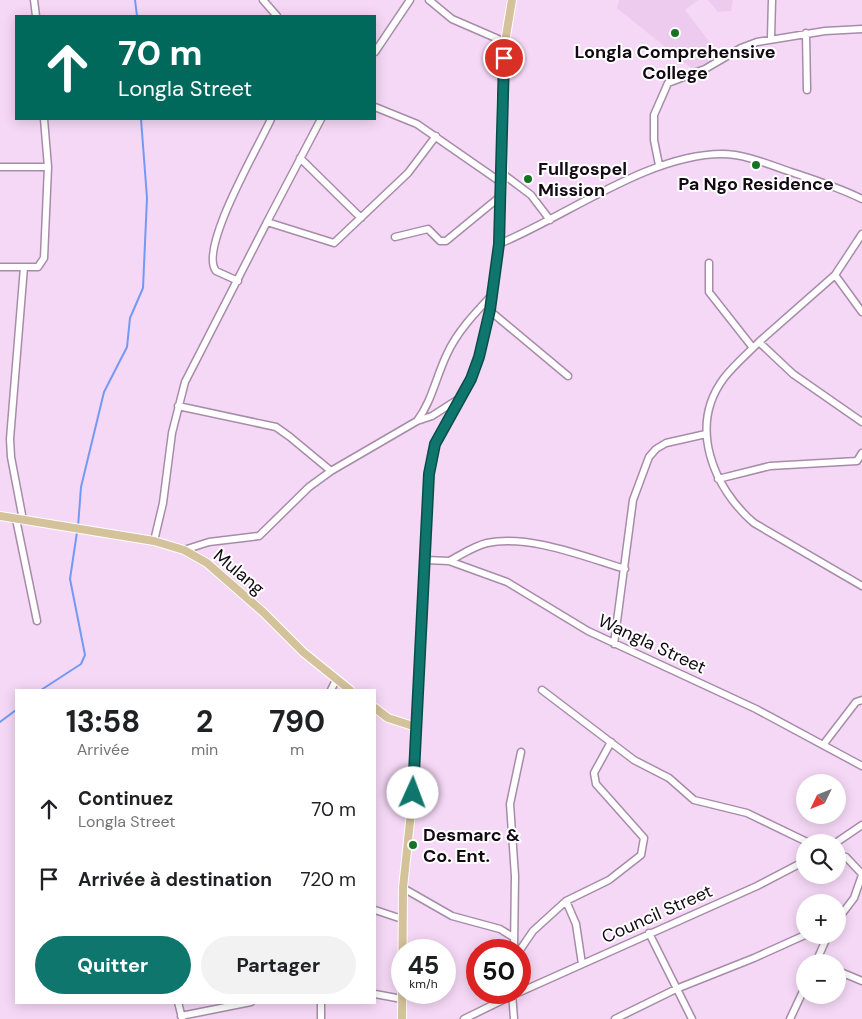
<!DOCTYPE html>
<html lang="fr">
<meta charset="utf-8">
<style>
body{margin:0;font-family:"DM Sans",sans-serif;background:#f2f2f2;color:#202124;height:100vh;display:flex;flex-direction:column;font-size:19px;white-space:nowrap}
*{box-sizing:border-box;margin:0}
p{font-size:16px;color:#757577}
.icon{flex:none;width:28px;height:28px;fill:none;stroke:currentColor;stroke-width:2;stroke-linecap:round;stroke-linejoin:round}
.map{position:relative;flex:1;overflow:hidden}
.drawer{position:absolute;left:15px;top:689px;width:361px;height:315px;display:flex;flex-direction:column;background:#fff;border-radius:0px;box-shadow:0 2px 12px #0003}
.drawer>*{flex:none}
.guide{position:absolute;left:15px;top:15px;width:361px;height:105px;border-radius:0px;box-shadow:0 2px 12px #0003;background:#00695c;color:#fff;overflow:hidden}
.needle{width:32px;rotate:227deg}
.buttons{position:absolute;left:796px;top:774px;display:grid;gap:10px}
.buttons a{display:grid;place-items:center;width:50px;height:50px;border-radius:50%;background:#fff;box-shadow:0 2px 12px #0003;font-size:25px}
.speed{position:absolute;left:391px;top:939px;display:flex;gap:10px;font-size:25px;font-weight:700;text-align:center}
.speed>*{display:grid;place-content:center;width:65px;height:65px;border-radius:50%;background:#fff;box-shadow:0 2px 12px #0003;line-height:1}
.speed small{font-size:12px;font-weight:400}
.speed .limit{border:8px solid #d22;background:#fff;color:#111}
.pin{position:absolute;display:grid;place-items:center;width:42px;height:42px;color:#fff;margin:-21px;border:2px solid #fff;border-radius:50%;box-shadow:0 1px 5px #0007}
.me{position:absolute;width:55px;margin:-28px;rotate:2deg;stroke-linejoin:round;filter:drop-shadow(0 0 4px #0008)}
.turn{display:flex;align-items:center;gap:18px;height:105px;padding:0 20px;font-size:22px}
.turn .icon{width:65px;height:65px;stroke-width:2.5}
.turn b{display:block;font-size:35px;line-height:42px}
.eta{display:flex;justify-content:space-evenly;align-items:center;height:85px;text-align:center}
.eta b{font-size:30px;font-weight:700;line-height:35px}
.button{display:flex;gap:10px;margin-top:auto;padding:10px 20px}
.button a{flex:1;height:58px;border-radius:30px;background:#0f766e;color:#fff;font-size:20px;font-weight:700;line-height:58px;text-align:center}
.button a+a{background:#f2f2f2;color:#202124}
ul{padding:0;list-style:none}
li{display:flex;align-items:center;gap:15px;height:70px;padding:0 20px}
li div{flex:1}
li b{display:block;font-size:19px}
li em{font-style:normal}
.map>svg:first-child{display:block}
.built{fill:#edcbef}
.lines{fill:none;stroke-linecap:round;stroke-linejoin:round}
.stream{stroke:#729af4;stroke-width:2}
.minor-casing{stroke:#a78ca9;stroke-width:9}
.major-casing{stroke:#fff;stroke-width:10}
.minor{stroke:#fff;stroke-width:6}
.major{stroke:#d4c29b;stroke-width:8}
.route-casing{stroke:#0a4d48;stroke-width:12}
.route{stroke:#0f766e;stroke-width:9}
.poi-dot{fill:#157423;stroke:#fff;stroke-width:2}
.labels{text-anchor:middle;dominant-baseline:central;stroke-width:4;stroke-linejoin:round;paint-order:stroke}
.poi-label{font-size:18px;font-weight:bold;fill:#130a14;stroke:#fff}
.street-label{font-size:18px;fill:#130a14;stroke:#fff}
</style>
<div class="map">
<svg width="862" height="1019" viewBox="0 0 862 1019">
<rect width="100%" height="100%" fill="#f5d8f6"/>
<path class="built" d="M619 0H698L685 10 720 56 699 66 695 71 617 8Z
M708 0H733L731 11 718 12Z"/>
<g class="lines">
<path class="stream" d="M135 0 137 16
M78 527 81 487 104 392 127 347 130 318 143 288 147 198 141 119
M41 690 81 664 85 655 70 579 77 532
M0 722 16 710"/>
<g class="minor-casing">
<path id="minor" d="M34 0 36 16
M263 0 277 16
M429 0 452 19 505 42
M806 33 807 90
M771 38 772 0
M375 52 410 0
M375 107 417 124 502 183
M300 158 361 218
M659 165 654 140V115L668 83 705 69 741 48 757 42 825 31 862 29
M0 167H48
M503 174 531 195 550 220
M267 222 321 119
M862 234 835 275 759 342 793 374 862 422
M395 237 428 229 440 241H446L502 195
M499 244C567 216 649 154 722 154 745 154 770 165 791 172 815 180 840 188 862 199
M709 263V292L753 348
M0 267H38L44 258 48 167 44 119
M835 275 862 312
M238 281 216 271C198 249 260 144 271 119
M489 310 568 376
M759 342C747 354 734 365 724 378 688 426 713 488 754 523L862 586
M178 406 276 427 290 437 331 471
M417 421C432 401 436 377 447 354 457 332 475 313 492 295
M718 479 770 466 857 461 862 453
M16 519 37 621
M23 520 11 457 10 439 24 267
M154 541 163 503 172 433 185 382 267 222 334 243 408 173 436 136
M184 550 209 542 259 536 309 487 331 471 417 421 432 416 460 398
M426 560 449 561 507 582 588 631 756 709 862 766
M449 561C461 555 474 546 487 543 529 534 585 557 625 569
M614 644 633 500 649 457 656 449 666 443 706 434
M331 690 336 680
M542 690 634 760 669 778 694 800 747 813 807 842
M823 745 856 702 862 700
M837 842 862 825
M838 855 846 857 862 874
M403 888 452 916 500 929 513 937
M566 901 576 924 582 964
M375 910 402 919
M838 919 854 898 862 875
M649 933 692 1019
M514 950 515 876 510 804 521 752
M520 950 533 931 566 901 609 880 641 855 644 838 596 784 594 773 611 742
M816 962 828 935
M838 971 862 981
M520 992 757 886 805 861
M512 993 514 1019
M375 994 402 999
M178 1002 182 1018
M181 1016 251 1002
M321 1019V1002
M464 1019 519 992
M615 1019 676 989 754 958 805 935
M790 1019 805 987"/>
</g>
<g class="major-casing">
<path id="major" d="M0 516 154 541 184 550 207 563 263 612 303 652 350 690
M375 708 388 718 416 727
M402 1019 403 888 413 793 429 474 435 444 471 379 479 357 489 310 499 244 503 174 501 107 505 42 512 0"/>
</g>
<use href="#minor" class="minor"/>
<use href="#major" class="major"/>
</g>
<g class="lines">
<g class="route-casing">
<path id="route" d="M413 793 429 474 435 444 471 379 479 357 490 310 499 244 504 58"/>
</g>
<use href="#route" class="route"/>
</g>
<g class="poi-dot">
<circle cx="675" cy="33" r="5"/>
<circle cx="756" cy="165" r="5"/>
<circle cx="528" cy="179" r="5"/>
<circle cx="413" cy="845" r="5"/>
</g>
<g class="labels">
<g class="poi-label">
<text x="675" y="52">Longla Comprehensive<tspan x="675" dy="21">College</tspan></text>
<text x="538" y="169" text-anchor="start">Fullgospel<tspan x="538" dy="21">Mission</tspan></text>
<text x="756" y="184">Pa Ngo Residence</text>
<text x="423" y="835" text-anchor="start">Desmarc &amp;<tspan x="423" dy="21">Co. Ent.</tspan></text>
</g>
<g class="street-label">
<text transform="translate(239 572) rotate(40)">Mulang</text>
<text transform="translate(652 644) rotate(25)">Wangla Street</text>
<text transform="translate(657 914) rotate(-24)">Council Street</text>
</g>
</g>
</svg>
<div class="buttons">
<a><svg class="needle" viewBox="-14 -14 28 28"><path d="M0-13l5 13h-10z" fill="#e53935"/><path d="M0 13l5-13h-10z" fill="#757577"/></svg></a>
<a><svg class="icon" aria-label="search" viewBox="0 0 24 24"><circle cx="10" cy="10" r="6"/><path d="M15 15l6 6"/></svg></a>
<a>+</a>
<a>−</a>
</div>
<div class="speed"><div>45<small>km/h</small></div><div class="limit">50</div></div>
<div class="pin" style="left:504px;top:58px;background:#d93025"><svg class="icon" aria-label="arrive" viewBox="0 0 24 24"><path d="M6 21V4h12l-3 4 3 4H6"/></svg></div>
<svg class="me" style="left:413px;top:793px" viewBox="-20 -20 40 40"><circle r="19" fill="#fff"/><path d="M0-13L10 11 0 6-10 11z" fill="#0f766e"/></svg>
<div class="guide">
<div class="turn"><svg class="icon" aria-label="ahead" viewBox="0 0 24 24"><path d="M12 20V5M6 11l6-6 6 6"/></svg><div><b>70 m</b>Longla Street</div></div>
</div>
<section class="drawer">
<div class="eta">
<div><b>13:58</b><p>Arrivée</p></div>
<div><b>2</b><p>min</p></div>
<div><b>790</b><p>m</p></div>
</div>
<ul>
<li><svg class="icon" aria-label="ahead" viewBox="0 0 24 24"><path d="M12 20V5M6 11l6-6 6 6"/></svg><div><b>Continuez</b><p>Longla Street</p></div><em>70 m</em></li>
<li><svg class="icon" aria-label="arrive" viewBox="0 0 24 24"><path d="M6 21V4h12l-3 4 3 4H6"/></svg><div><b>Arrivée à destination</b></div><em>720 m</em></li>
</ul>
<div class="button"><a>Quitter</a><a>Partager</a></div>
</section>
</div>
